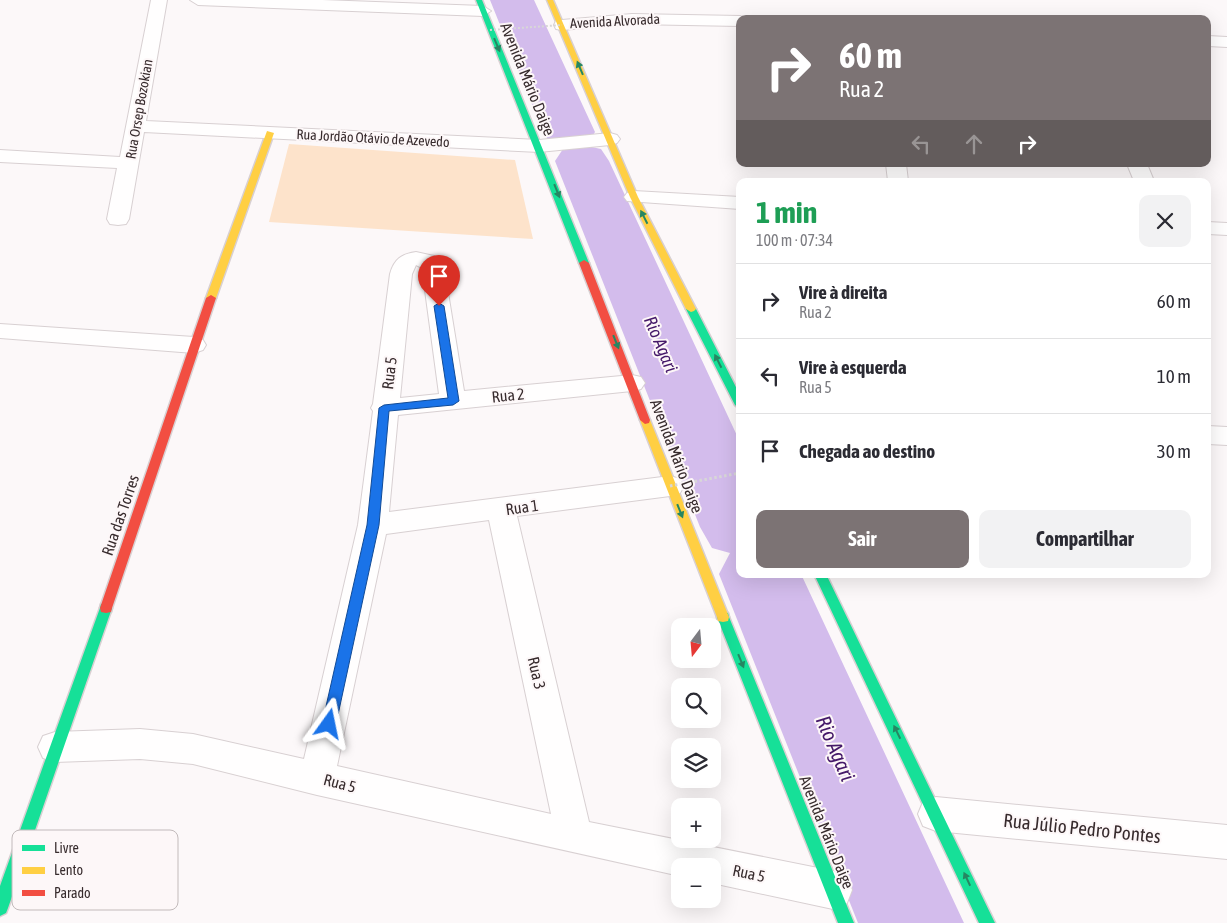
<!DOCTYPE html>
<html lang="pt">
<meta charset="utf-8">
<style>
body{margin:0;font-family:"Asap Condensed",sans-serif;background:#f2f2f3;color:#2b2b33;height:100vh;display:flex;flex-direction:column;font-size:19px;white-space:nowrap}
*{box-sizing:border-box;margin:0}
p{font-size:16px;color:#7c7c81}
.icon{flex:none;width:28px;height:28px;fill:none;stroke:currentColor;stroke-width:2;stroke-linecap:round;stroke-linejoin:round}
.map{position:relative;flex:1;overflow:hidden}
.details{position:absolute;left:736px;top:178px;width:475px;height:400px;display:flex;flex-direction:column;background:#fff;border-radius:10px;box-shadow:0 5px 20px #0002}
.details>*{flex:none}
.top-card{position:absolute;left:736px;top:15px;width:475px;height:152px;border-radius:10px;box-shadow:0 5px 20px #0002;background:#7c7374;color:#fff;overflow:hidden}
.needle{width:32px;rotate:196deg}
.fabs{position:absolute;left:671px;top:618px;display:grid;gap:10px}
.fabs a{display:grid;place-items:center;width:50px;height:50px;border-radius:10px;background:#fff;box-shadow:0 5px 20px #0002;font-size:25px}
.pin{position:absolute;display:grid;place-items:center;width:42px;height:42px;color:#fff;margin:-51px -21px;border-radius:50% 50% 50% 0;rotate:-45deg;box-shadow:0 0 5px #0007}
.pin .icon{rotate:45deg}
.me{position:absolute;width:55px;margin:-28px;rotate:12deg;stroke-linejoin:round;filter:drop-shadow(0 0 4px #0008)}
.turn{display:flex;align-items:center;gap:18px;height:105px;padding:0 20px;font-size:22px}
.turn .icon{width:65px;height:65px;stroke-width:2.5}
.turn b{display:block;font-size:35px;line-height:42px}
.lanes{display:flex;align-items:center;height:48px;padding:0 20px;background:#0003;justify-content:center;gap:25px;direction:ltr}
.lanes .off{opacity:.35}
.round{display:grid;place-items:center;flex:none;width:52px;height:52px;border-radius:10px;background:#f2f2f3}
.overview{display:flex;align-items:center;justify-content:space-between;height:85px;padding:0 20px}
h1{font-size:30px;font-weight:700;line-height:38px;color:#1e9e55}
.cta{display:flex;gap:10px;margin-top:auto;padding:10px 20px}
.cta a{flex:1;height:58px;border-radius:10px;background:#7c7374;color:#fff;font-size:20px;font-weight:700;line-height:58px;text-align:center}
.cta a+a{background:#f2f2f3;color:#2b2b33}
ul{padding:0;list-style:none}
li{display:flex;align-items:center;gap:15px;height:75px;padding:0 20px;border-top:1px solid #e1e1e2}
li div{flex:1}
li b{display:block;font-size:19px}
li em{font-style:normal}
.map>svg:first-child{display:block}
.green{fill:#fde3cb}
.lines{fill:none;stroke-linecap:round;stroke-linejoin:round}
.river{fill:#d3bcec;fill-rule:evenodd}
.street-casing{stroke:#d8d0d2;stroke-width:2}
.fast-casing{stroke:#d8d0d2;stroke-width:3}
.slow-casing{stroke:#d8d0d2;stroke-width:3}
.jam-casing{stroke:#d8d0d2;stroke-width:3}
.street{fill:#fffefe;fill-rule:evenodd}
.fast{fill:#16e098;fill-rule:evenodd}
.slow{fill:#ffcf43;fill-rule:evenodd}
.jam{fill:#f24e42;fill-rule:evenodd}
.path-bridge-far1{stroke:#d8d7d7;stroke-width:2;stroke-dasharray:2 2;stroke-linecap:butt}
.path-bridge{stroke:#d8d7d7;stroke-width:3;stroke-dasharray:2.5 2.5;stroke-linecap:butt}
.oneway{fill:#268662}
.route{fill:#1a73e8;stroke:#114b97}
.labels{text-anchor:middle;dominant-baseline:central;stroke-width:4;stroke-linejoin:round;paint-order:stroke}
.far-street-label{font-size:14px;fill:#372b2d;stroke:#fdf7f8}
.street-label{font-size:16px;fill:#372b2d;stroke:#fdf7f8}
.water-label{font-size:18px;font-style:italic;fill:#451969;stroke:#fdf7f8}
.near-street-label{font-size:19px;fill:#372b2d;stroke:#fdf7f8}
.near-water-label{font-size:21px;font-style:italic;fill:#451969;stroke:#fdf7f8}
.key{fill:#fdf7f8;stroke:#c2babb;stroke-width:1}
.key-label{font-size:14px;fill:#372b2d}
</style>
<div class="map">
<svg width="1227" height="923" viewBox="0 0 1227 923">
<rect width="100%" height="100%" fill="#fcf8f9"/>
<path class="green" d="M289 144 515 160 533 239 269 222Z"/>
<g class="lines">
<path class="river" d="M490 0H534L595 132 588 143 569 148 550 143 543 132Z
M582 145 601 149 609 161 740 442V574H801L964 923H858L719 574 730 553 712 548 700 527 555 161 563 149Z"/>
<g class="street-casing">
<path id="street" d="M151 0H167L146 121 539 140 610 133 617 135 620 139 617 143 610 145 539 152 144 132 129 219 126 224 118 225 110 224 107 219 117 168 0 162V150L120 157Z
M190 0H322L483 6 491 11 483 16 198 5Z
M632 14 740 16 747 19H740V26L632 24 562 30 556 29 554 25 556 21 562 20Z
M1208 36 1227 37V47L1208 46Z
M886 164H906L908 181H888Z
M1127 164H1147L1154 181H1134Z
M634 191 740 197V209L627 201 624 197 627 193Z
M1208 222 1227 223V235L1208 234Z
M416 252 434 256 444 268 464 391 632 375 641 377 645 383 641 389 632 391 398 415 389 512 670 476 680 479 684 486 680 493 670 496 517 516 589 822 833 871 847 877 852 890 847 903 833 909 712 883V866H680V876L317 795 193 764 140 759 55 762 43 758 38 747 43 736 55 732 140 729 193 734 304 759 358 525 373 411 371 408 373 404 390 274C394 259 402 254 416 252ZM416 265 422 268 439 394 400 398 412 274ZM489 520 551 814 337 766 386 534Z
M0 324 194 337 203 340 206 345 203 350 194 353 0 338Z
M1208 426 1227 427V445L1208 444Z
M936 797 1227 825V859L936 831 923 826 918 814 923 802Z"/>
</g>
<g class="fast-casing">
<path id="fast" d="M476 0H482L589 263 587 265 584 266 579 263Z
M691 306 696 309 740 395V409L735 405 686 309Z
M814 574H826L995 923H979Z
M106 603 111 604 112 608 8 908 6 913 0 916V886L100 608 101 604Z
M723 612 728 613 729 617 854 923H838L717 617 718 613Z"/>
</g>
<g class="slow-casing">
<path id="slow" d="M547 0H553L638 197 696 309 694 311 691 312 686 309 630 197Z
M267 131 274 133 216 298 211 301 208 300 206 298Z
M645 416 650 420 729 617 728 621 723 622 718 621 717 617 640 420Z"/>
</g>
<g class="jam-casing">
<path id="jam" d="M584 260 589 263 650 420 649 423 645 424 640 420 579 263Z
M211 295 216 298 112 608 111 612 106 613 101 612 100 608 206 298Z"/>
</g>
<use href="#street" class="street"/>
<use href="#fast" class="fast"/>
<use href="#slow" class="slow"/>
<use href="#jam" class="jam"/>
<path class="path-bridge-far1" d="M490 30 562 25"/>
<path class="path-bridge" d="M670 486 740 473"/>
</g>
<defs><path id="oneway-solid" d="M-6-.8H1V-3.2L6.5 0L1 3.2V.8H-6Z" transform="scale(1.25)"/></defs>
<g class="oneway">
<use href="#oneway-solid" transform="translate(497 45) rotate(67)"/>
<use href="#oneway-solid" transform="translate(580 68) rotate(-113)"/>
<use href="#oneway-solid" transform="translate(557 191) rotate(68)"/>
<use href="#oneway-solid" transform="translate(644 217) rotate(-117)"/>
<use href="#oneway-solid" transform="translate(616 342) rotate(68)"/>
<use href="#oneway-solid" transform="translate(718 361) rotate(-117)"/>
<use href="#oneway-solid" transform="translate(680 511) rotate(68)"/>
<use href="#oneway-solid" transform="translate(741 661) rotate(68)"/>
<use href="#oneway-solid" transform="translate(897 732) rotate(-116)"/>
<use href="#oneway-solid" transform="translate(967 879) rotate(-115)"/>
</g>
<path class="route" d="M439 303 444 306 459 401 453 405 389 411 379 525 336 724 334 729 329 730 324 729 322 724 367 525 379 408 384 405 448 398 434 306Z"/>
<g class="labels">
<g class="far-street-label">
<text transform="translate(615 21) rotate(-3)">Avenida Alvorada</text>
<text transform="translate(139 109) rotate(-80)">Rua Orsep Bozokian</text>
<text transform="translate(373 138) rotate(3)">Rua Jordão Otávio de Azevedo</text>
</g>
<g class="street-label">
<text transform="translate(528 79) rotate(68)">Avenida Mário Daige</text>
<text transform="translate(389 373) rotate(-83)">Rua 5</text>
<text transform="translate(508 395) rotate(-6)">Rua 2</text>
<text transform="translate(677 456) rotate(69)">Avenida Mário Daige</text>
<text transform="translate(522 507) rotate(-8)">Rua 1</text>
<text transform="translate(120 515) rotate(-71)">Rua das Torres</text>
<text transform="translate(537 673) rotate(77)">Rua 3</text>
<text transform="translate(340 783) rotate(15)">Rua 5</text>
<text transform="translate(827 832) rotate(68)">Avenida Mário Daige</text>
<text transform="translate(749 873) rotate(12)">Rua 5</text>
</g>
<g class="water-label">
<text transform="translate(661 344) rotate(67)">Rio Agari</text>
</g>
<g class="near-street-label">
<text transform="translate(1082 828) rotate(6)">Rua Júlio Pedro Pontes</text>
</g>
<g class="near-water-label">
<text transform="translate(836 748) rotate(67)">Rio Agari</text>
</g>
</g>
<rect x="12" y="830" width="166" height="80" rx="8" class="key"/>
<rect x="22" y="845" width="23" height="6" fill="#16e098"/>
<rect x="22" y="867" width="23" height="7" fill="#ffcf43"/>
<rect x="22" y="890" width="23" height="6" fill="#f24e42"/>
<g class="key-label">
<text x="54" y="853">Livre</text>
<text x="54" y="875">Lento</text>
<text x="54" y="898">Parado</text>
</g>
</svg>
<div class="fabs">
<a><svg class="needle" viewBox="-14 -14 28 28"><path d="M0-13l5 13h-10z" fill="#e53935"/><path d="M0 13l5-13h-10z" fill="#7c7c81"/></svg></a>
<a><svg class="icon" aria-label="search" viewBox="0 0 24 24"><circle cx="10" cy="10" r="6"/><path d="M15 15l6 6"/></svg></a>
<a><svg class="icon" aria-label="layers" viewBox="0 0 24 24"><path d="M12 4l9 5-9 5-9-5zM3 14l9 5 9-5"/></svg></a>
<a>+</a>
<a>−</a>
</div>
<div class="pin" style="left:439px;top:306px;background:#d93025"><svg class="icon" aria-label="arrive" viewBox="0 0 24 24"><path d="M6 21V4h12l-3 4 3 4H6"/></svg></div>
<svg class="me" style="left:329px;top:724px" viewBox="-20 -20 40 40"><path d="M0-17L14 15 0 8-14 15z" fill="#1a73e8" stroke="#fff" stroke-width="4"/></svg>
<div class="top-card">
<div class="turn"><svg class="icon" aria-label="right" viewBox="0 0 24 24"><path d="M7 20v-9h11M14 6l5 5-5 5"/></svg><div><b>60 m</b>Rua 2</div></div>
<div class="lanes"><svg class="icon off" aria-label="left" viewBox="0 0 24 24"><path d="M17 20v-9H6M10 6l-5 5 5 5"/></svg><svg class="icon off" aria-label="ahead" viewBox="0 0 24 24"><path d="M12 20V5M6 11l6-6 6 6"/></svg><svg class="icon" aria-label="right" viewBox="0 0 24 24"><path d="M7 20v-9h11M14 6l5 5-5 5"/></svg></div>
</div>
<section class="details">
<div class="overview"><div><h1>1 min</h1><p>100 m · 07:34</p></div><a class="round"><svg class="icon" aria-label="close" viewBox="0 0 24 24"><path d="M6 6l12 12M18 6L6 18"/></svg></a></div>
<ul>
<li><svg class="icon" aria-label="right" viewBox="0 0 24 24"><path d="M7 20v-9h11M14 6l5 5-5 5"/></svg><div><b>Vire à direita</b><p>Rua 2</p></div><em>60 m</em></li>
<li><svg class="icon" aria-label="left" viewBox="0 0 24 24"><path d="M17 20v-9H6M10 6l-5 5 5 5"/></svg><div><b>Vire à esquerda</b><p>Rua 5</p></div><em>10 m</em></li>
<li><svg class="icon" aria-label="arrive" viewBox="0 0 24 24"><path d="M6 21V4h12l-3 4 3 4H6"/></svg><div><b>Chegada ao destino</b></div><em>30 m</em></li>
</ul>
<div class="cta"><a>Sair</a><a>Compartilhar</a></div>
</section>
</div>
